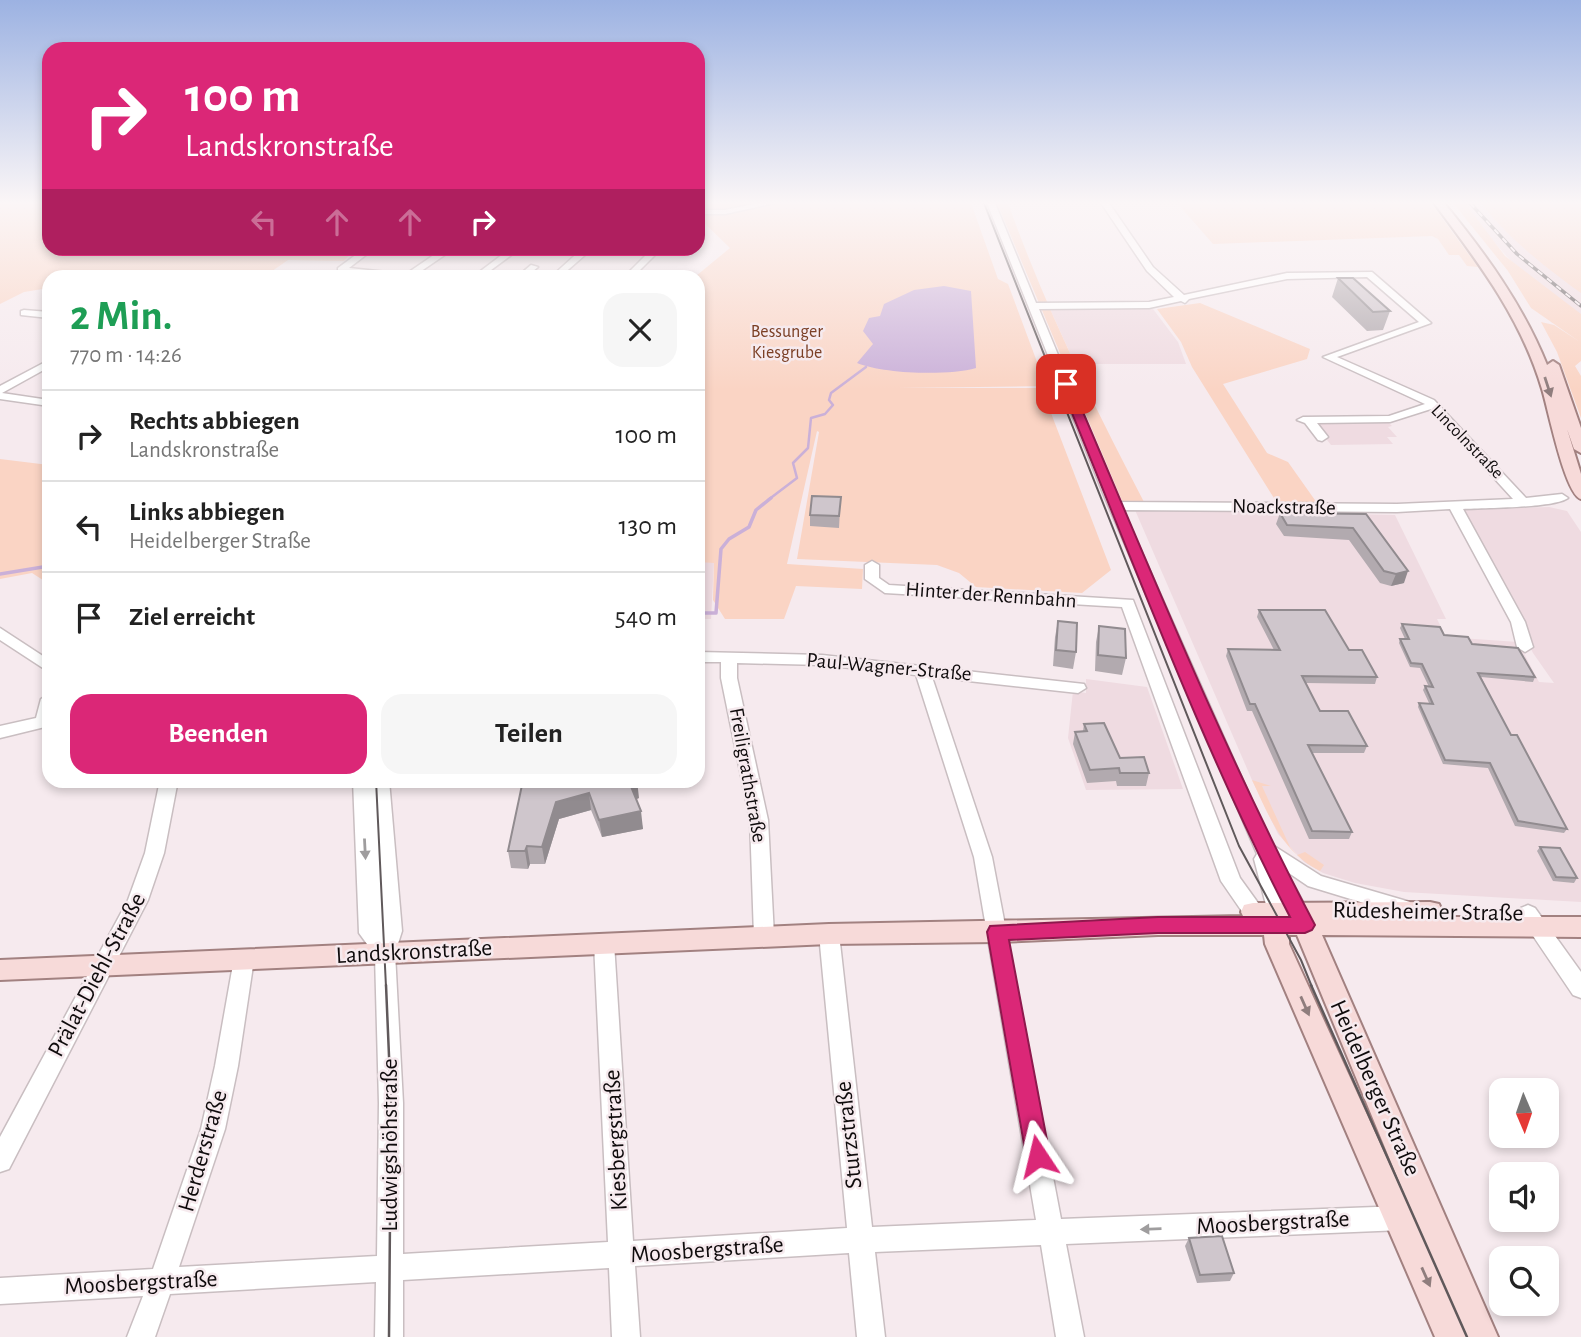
<!DOCTYPE html>
<html lang="de">
<meta charset="utf-8">
<style>
body{margin:0;font-family:"Alegreya Sans",sans-serif;background:#f6f6f6;color:#222;height:100vh;display:flex;flex-direction:column;font-size:26px;white-space:nowrap}
*{box-sizing:border-box;margin:0}
p{font-size:23px;color:#767676}
.icon{flex:none;width:38px;height:38px;fill:none;stroke:currentColor;stroke-width:2;stroke-linecap:round;stroke-linejoin:round}
.map{position:relative;flex:1;overflow:hidden}
.details{position:absolute;left:42px;top:270px;width:663px;height:518px;display:flex;flex-direction:column;background:#fff;border-radius:21px;box-shadow:0 4px 10px #0003}
.details>*{flex:none}
.banner{position:absolute;left:42px;top:42px;width:663px;height:214px;border-radius:21px;box-shadow:0 4px 10px #0003;background:#db2777;color:#fff;overflow:hidden}
.needle{width:46px;rotate:178deg}
.fabs{position:absolute;left:1489px;top:1078px;display:grid;gap:14px}
.fabs a{display:grid;place-items:center;width:70px;height:70px;border-radius:14px;background:#fff;box-shadow:0 4px 10px #0003;font-size:35px}
.pin{position:absolute;display:grid;place-items:center;width:60px;height:60px;color:#fff;margin:-30px;border-radius:14px;box-shadow:0 4px 10px #0006}
.me{position:absolute;width:77px;margin:-38px;rotate:350deg;stroke-linejoin:round;filter:drop-shadow(0 0 5px #0008)}
.turn{display:flex;align-items:center;gap:24px;height:147px;padding:0 28px;font-size:32px}
.turn .icon{width:91px;height:91px;stroke-width:2.5}
.turn b{display:block;font-size:49px;line-height:60px}
.lanes{display:flex;align-items:center;height:66px;padding:0 28px;background:#0003;justify-content:center;gap:35px;direction:ltr}
.lanes .off{opacity:.35}
.round{display:grid;place-items:center;flex:none;width:74px;height:74px;border-radius:21px;background:#f6f6f6}
.headline{display:flex;align-items:center;justify-content:space-between;height:119px;padding:0 28px}
h1{font-size:42px;font-weight:700;line-height:52px;color:#1e9e55}
.button{display:flex;gap:14px;margin-top:auto;padding:14px 28px}
.button a{flex:1;height:80px;border-radius:21px;background:#db2777;color:#fff;font-size:28px;font-weight:700;line-height:80px;text-align:center}
.button a+a{background:#f6f6f6;color:#222}
ul{padding:0;list-style:none}
li{display:flex;align-items:center;gap:21px;height:91px;padding:0 28px;border-top:2px solid #e0e0e0}
li div{flex:1}
li b{display:block;font-size:26px}
li em{font-style:normal}
.map>svg:first-child{display:block}
.built{fill:#efdbe1}
.green{fill:#fad4c4}
.water{fill:#cab0d8}
.lines{fill:none;stroke-linecap:round;stroke-linejoin:round}
.stream-far1{stroke:#cab0d8;stroke-width:2.5}
.stream{stroke:#cab0d8;stroke-width:3.5}
.minor-casing{stroke:#c9bec1;stroke-width:3}
.major-casing{stroke:#a28180;stroke-width:4}
.minor{fill:#fff;fill-rule:evenodd}
.major{fill:#f7dad9;fill-rule:evenodd}
.tram-far1{stroke:#60595b;stroke-width:2}
.tram{stroke:#60595b;stroke-width:2.5}
.rail-casing{stroke:#60595b;stroke-width:3.5}
.rail{stroke:#f6eaee;stroke-width:2;stroke-dasharray:6;stroke-linecap:butt}
.wall{fill:#b2aaaf}
.shaded-wall{fill:#918b8f}
.building{fill:#cfc6cc;stroke:#918b8f;stroke-width:2}
.oneway{fill:#8f7d7d}
.oneway2{fill:#9f9d9e}
.route{fill:#db2777;stroke:#8e194d;stroke-width:2}
.labels{text-anchor:middle;dominant-baseline:central;stroke-width:5;stroke-linejoin:round;paint-order:stroke}
.far-park-label{font-size:18px;fill:#7b3f25;stroke:#f6eaee}
.far-street-label{font-size:18px;fill:#0f0b0c;stroke:#f6eaee}
.street-label{font-size:21px;fill:#0f0b0c;stroke:#f6eaee}
.near-street-label{font-size:24px;fill:#0f0b0c;stroke:#f6eaee}
</style>
<div class="map">
<svg width="1581" height="1337" viewBox="0 0 1581 1337">
<rect width="100%" height="100%" fill="#f6eaee"/>
<path class="built" d="M1459 203H1507L1581 285V322L1552 323 1538 291Z
M1050 309H1153L1178 342 1186 364H1075Z
M1314 423H1389L1392 426 1388 427 1397 437H1387L1393 444 1331 445Z
M1549 507 1567 511 1581 532V902L1404 892 1355 883 1323 873 1304 862 1278 834 1252 780 1135 510 1395 515 1446 619H1437L1446 637 1518 642 1539 682 1554 683 1533 653 1463 510Z
M698 562H714L711 619H698Z
M1086 679 1147 687 1183 789 1086 790 1068 738 1073 691 1086 693Z"/>
<path class="green" d="M0 203H49V248L355 249 344 261 288 260 265 276H222L159 270 119 276H49V288L24 292 0 304Z
M698 203H971L998 279 1008 284 1046 386 898 388H1047L1056 412 1051 413 1111 570 1082 593 976 587 959 573 937 565 797 559 819 432 817 431 787 564 863 569 862 589 796 586 784 619H725L713 600 714 563 698 562 701 452H698L696 276 730 248 698 217Z
M997 203H1008C1045 307 1093 404 1144 502L1123 503Z
M1177 203H1431L1478 267 1467 266 1459 255H1449L1438 239 1432 236 1213 244Z
M1453 203H1465L1505 256 1581 314V361L1575 366 1581 376V418L1557 352 1541 322 1554 325 1580 342 1531 308 1508 271Z
M1481 203H1581V293C1546 268 1508 238 1481 203Z
M1200 303 1310 349 1307 359 1223 384 1267 453 1288 462 1317 503H1277L1192 367 1181 342 1157 309Z
M0 459 49 465V584L32 573 0 579Z
M1252 780 1271 786H1262L1290 847 1297 855 1305 852 1324 865 1320 871C1282 852 1269 816 1252 780Z"/>
<path class="water" d="M944 286 971 291 976 368C948 376 884 374 857 363L873 344 863 331 869 318 880 316 884 304 914 290Z"/>
<g class="lines">
<path class="stream-far1" d="M768 500 797 478 793 463 808 448 811 418 825 414 833 405 829 400 831 393 866 367"/>
<path class="stream" d="M0 574 49 566
M698 613H716L721 549 729 539 749 527 756 510 771 498"/>
<g class="minor-casing">
<path id="minor" d="M758 203H775L725 214H698V210H725Z
M987 203H995L1036 303 1149 302 1174 297 1147 271 1101 203H1109L1153 267 1184 295 1287 273 1372 272 1431 323 1337 357 1434 400 1526 498 1562 494 1568 498C1555 508 1483 508 1463 509L1525 622 1533 647 1525 652 1517 647 1511 622 1450 509 1397 512 1123 510 1271 844 1321 876 1410 902 1413 907 1410 912 1403 915 1308 886 1286 871 1314 922 1311 928 1304 930 1297 928 1284 904 1286 911 1283 916 1276 919 1269 916 1254 859 1257 854 1103 493ZM1367 277 1419 322 1323 357 1425 404 1389 416 1303 417 1297 420 1305 423 1318 440 1322 441 1328 437 1317 423 1390 422 1431 409 1513 499 1397 504 1119 502 1039 309 1149 308 1181 301 1185 303 1189 299 1287 279Z
M365 248H375L349 268 406 274 444 248H455L414 276H380L338 272V268Z
M511 248H521L483 276H474Z
M583 248H593L561 276H552Z
M653 248H662L634 276H625Z
M531 265 538 267 527 276H518Z
M24 310 49 312V318L21 315V311Z
M49 360V367L2 393 49 400V406L0 399V386Z
M872 561 879 565V578L889 585 1133 600 1240 878 1266 914 1269 920 1266 926 1259 928 1252 926 1221 881 1122 607 885 593 865 579V565Z
M0 628 49 660V672L0 640Z
M698 652 822 655 1084 684 1086 688 1078 693 932 677 992 857 1061 1219 1402 1206 1411 1209 1415 1218 1411 1227 1402 1230 1066 1244 1084 1337H1056L1041 1245 875 1252 885 1337H857L849 1253 635 1266 640 1337H612L609 1268 403 1280V1337H375L376 1282 170 1294 155 1337H127L143 1296 0 1304V1278L153 1269 201 1129 215 1066 234 959 237 953 244 951 251 953 254 959 238 1066 225 1129 179 1267 377 1256 379 1103 375 955 359 933 353 780H371L381 933 371 780H389L402 931 395 953 403 1103V1254L608 1242 594 943 597 937 604 935 611 937 614 943 633 1241 847 1228 819 934 822 928 829 926 836 928 839 934 872 1227 1036 1220 974 857 916 675 822 665 737 663V678L768 820 774 936 771 942 764 944 757 942 754 936 750 820 721 678V662H698Z
M49 694V726L0 738V726L36 718 41 699Z
M160 780H178L164 853 148 900 9 1169 0 1172V1137L128 900 145 853Z
M1528 905 1535 908 1581 972V998L1573 995 1521 918 1518 913 1521 908Z"/>
</g>
<g class="major-casing">
<path id="major" d="M1434 203H1444C1485 253 1523 305 1547 365L1553 361 1559 365 1581 428V453L1574 449 1567 429 1581 474V499C1565 495 1548 408 1542 389 1521 318 1478 262 1434 203Z
M1430 902 1439 904 1442 911 1439 917H1581V937L1322 935 1498 1337H1435L1265 944 1264 935H1158L998 942 829 944 0 980V960L829 924 1243 916 1241 912 1244 905 1253 903ZM1289 935H1297L1415 1220 1289 944Z"/>
</g>
<use href="#minor" class="minor"/>
<use href="#major" class="major"/>
<path class="tram-far1" d="M984 203 1239 846 1301 960 1312 987
M376 780 386 987"/>
<path class="tram" d="M386 985 391 1103 389 1337
M1311 985 1467 1337"/>
<g class="rail-casing">
<path id="rail" d="M1470 203 1517 254 1581 306"/>
</g>
<use href="#rail" class="rail"/>
</g>
<path class="wall" d="M1338 278 1390 311 1383 330 1367 331 1332 297Z
M840 509 839 528 810 526V515Z
M1280 513 1366 514 1404 583 1391 586 1380 583 1349 540 1284 536 1276 524Z
M1259 610 1349 650 1377 677 1375 684 1306 683 1320 711 1367 746 1364 753H1312L1352 832 1349 839H1309L1252 711H1247L1226 656 1228 649 1274 650 1257 617Z
M1058 621 1076 652 1073 669 1053 666 1055 637Z
M1402 624 1444 635 1472 644 1535 677 1533 682 1481 677 1511 735 1567 829 1564 833 1515 826 1488 768 1443 764 1418 707 1419 703H1429L1423 690 1425 686 1429 687 1420 668 1410 667 1399 643 1400 639H1405L1400 628Z
M1099 626 1126 658 1122 675 1095 671 1096 642Z
M1084 724 1120 758 1149 773 1146 786H1117L1116 781 1087 783 1073 744 1075 732 1083 731Z
M522 785 639 798 636 799 643 829 602 837 591 810 559 819 545 864H530L528 869 511 868 508 851Z
M1540 847 1577 878 1574 883 1553 881 1537 851Z
M1189 1238 1234 1273 1230 1281 1197 1283 1185 1246Z"/>
<path class="shaded-wall" d="M1408 571 1404 583 1391 586 1396 574Z
M637 780 639 798 632 801 630 784Z
M589 793 591 810 559 819 545 864 542 847 556 802Z
M641 811 643 829 602 837 599 820Z
M527 846 530 864 528 869 525 851Z"/>
<path class="building" d="M1338 278H1353L1390 311 1373 312Z
M812 496 841 497 839 516 810 515Z
M1280 513 1366 514 1408 571 1396 574 1384 571 1353 528 1287 525Z
M1259 610H1325L1349 650H1362L1377 677 1302 676 1320 711H1348L1367 746 1308 745 1352 832 1312 831 1255 704H1250L1228 649 1280 650Z
M1058 621 1077 623 1076 652 1056 650Z
M1402 624 1440 627 1444 635 1468 637 1472 644 1518 648 1535 677 1478 673 1511 735H1517L1567 829 1518 821 1490 763 1445 760 1419 703 1433 704 1425 686 1433 687 1422 664 1411 663 1400 639H1409Z
M1099 626 1125 629 1126 658 1098 655Z
M1104 723 1120 758 1144 757 1149 773H1120L1119 768 1090 770 1075 732 1087 731 1084 724Z
M540 780H637L630 784 641 811 599 820 589 793 556 802 542 847 527 846 525 851H508L522 785Z
M1540 847 1560 848 1577 878 1556 877Z
M1222 1236 1234 1273 1200 1275 1189 1238Z"/>
<defs><path id="oneway-solid" d="M-6-.8H1V-3.2L6.5 0L1 3.2V.8H-6Z" transform="scale(1.75)"/></defs>
<g class="oneway">
<use href="#oneway-solid" transform="translate(1548 387) rotate(72)"/>
<use href="#oneway-solid" transform="translate(1305 1006) rotate(66)"/>
<use href="#oneway-solid" transform="translate(1426 1277) rotate(66)"/>
</g>
<g class="oneway2">
<use href="#oneway-solid" transform="translate(365 849) rotate(87)"/>
<use href="#oneway-solid" transform="translate(1151 1229) rotate(178)"/>
</g>
<linearGradient id="sky" x2="0" y2="1"><stop stop-color="#9cb2e2"/><stop offset="0.52" stop-color="#fbf6f7"/><stop offset="1" stop-color="#fbf6f7" stop-opacity="0"/></linearGradient>
<rect width="1581" height="390" fill="url(#sky)"/>
<path class="route" d="M1066 381 1071 384C1149 566 1223 750 1315 925L1312 930 1305 933H1158L1009 940 1050 1156 1046 1164 1038 1167 1029 1164 1026 1156 987 932 990 926 1158 917H1290C1201 745 1134 563 1060 384Z"/>
<g class="labels">
<g class="far-park-label">
<text x="787" y="332">Bessunger<tspan x="787" dy="21">Kiesgrube</tspan></text>
</g>
<g class="far-street-label">
<text transform="translate(1467 442) rotate(46)">Lincolnstraße</text>
</g>
<g class="street-label">
<text transform="translate(1284 507) rotate(1)">Noackstraße</text>
<text transform="translate(991 595) rotate(4)">Hinter der Rennbahn</text>
<text transform="translate(889 667) rotate(5)">Paul-Wagner-Straße</text>
<text transform="translate(748 775) rotate(80)">Freiligrathstraße</text>
</g>
<g class="near-street-label">
<text transform="translate(1428 912) rotate(1)">Rüdesheimer Straße</text>
<text transform="translate(414 952) rotate(-3)">Landskronstraße</text>
<text transform="translate(97 975) rotate(-62)">Prälat-Diehl-Straße</text>
<text transform="translate(1375 1088) rotate(66)">Heidelberger Straße</text>
<text transform="translate(849 1135) rotate(-96)">Sturzstraße</text>
<text transform="translate(616 1140) rotate(-93)">Kiesbergstraße</text>
<text transform="translate(390 1145) rotate(-90)">Ludwigshöhstraße</text>
<text transform="translate(203 1151) rotate(-74)">Herderstraße</text>
<text transform="translate(1273 1223) rotate(-3)">Moosbergstraße</text>
<text transform="translate(707 1250) rotate(-4)">Moosbergstraße</text>
<text transform="translate(141 1283) rotate(-3)">Moosbergstraße</text>
</g>
</g>
</svg>
<div class="fabs">
<a><svg class="needle" viewBox="-14 -14 28 28"><path d="M0-13l5 13h-10z" fill="#e53935"/><path d="M0 13l5-13h-10z" fill="#767676"/></svg></a>
<a><svg class="icon" aria-label="sound" viewBox="0 0 24 24"><path d="M4 9h4l5-4v14l-5-4H4zM17 9q2 3 0 6"/></svg></a>
<a><svg class="icon" aria-label="search" viewBox="0 0 24 24"><circle cx="10" cy="10" r="6"/><path d="M15 15l6 6"/></svg></a>
</div>
<div class="pin" style="left:1066px;top:384px;background:#d93025"><svg class="icon" aria-label="arrive" viewBox="0 0 24 24"><path d="M6 21V4h12l-3 4 3 4H6"/></svg></div>
<svg class="me" style="left:1038px;top:1156px" viewBox="-20 -20 40 40"><path d="M0-17L14 15 0 8-14 15z" fill="#db2777" stroke="#fff" stroke-width="4"/></svg>
<div class="banner">
<div class="turn"><svg class="icon" aria-label="right" viewBox="0 0 24 24"><path d="M7 20v-9h11M14 6l5 5-5 5"/></svg><div><b>100 m</b>Landskronstraße</div></div>
<div class="lanes"><svg class="icon off" aria-label="left" viewBox="0 0 24 24"><path d="M17 20v-9H6M10 6l-5 5 5 5"/></svg><svg class="icon off" aria-label="ahead" viewBox="0 0 24 24"><path d="M12 20V5M6 11l6-6 6 6"/></svg><svg class="icon off" aria-label="ahead" viewBox="0 0 24 24"><path d="M12 20V5M6 11l6-6 6 6"/></svg><svg class="icon" aria-label="right" viewBox="0 0 24 24"><path d="M7 20v-9h11M14 6l5 5-5 5"/></svg></div>
</div>
<section class="details">
<div class="headline"><div><h1>2 Min.</h1><p>770 m · 14:26</p></div><a class="round"><svg class="icon" aria-label="close" viewBox="0 0 24 24"><path d="M6 6l12 12M18 6L6 18"/></svg></a></div>
<ul>
<li><svg class="icon" aria-label="right" viewBox="0 0 24 24"><path d="M7 20v-9h11M14 6l5 5-5 5"/></svg><div><b>Rechts abbiegen</b><p>Landskronstraße</p></div><em>100 m</em></li>
<li><svg class="icon" aria-label="left" viewBox="0 0 24 24"><path d="M17 20v-9H6M10 6l-5 5 5 5"/></svg><div><b>Links abbiegen</b><p>Heidelberger Straße</p></div><em>130 m</em></li>
<li><svg class="icon" aria-label="arrive" viewBox="0 0 24 24"><path d="M6 21V4h12l-3 4 3 4H6"/></svg><div><b>Ziel erreicht</b></div><em>540 m</em></li>
</ul>
<div class="button"><a>Beenden</a><a>Teilen</a></div>
</section>
</div>
